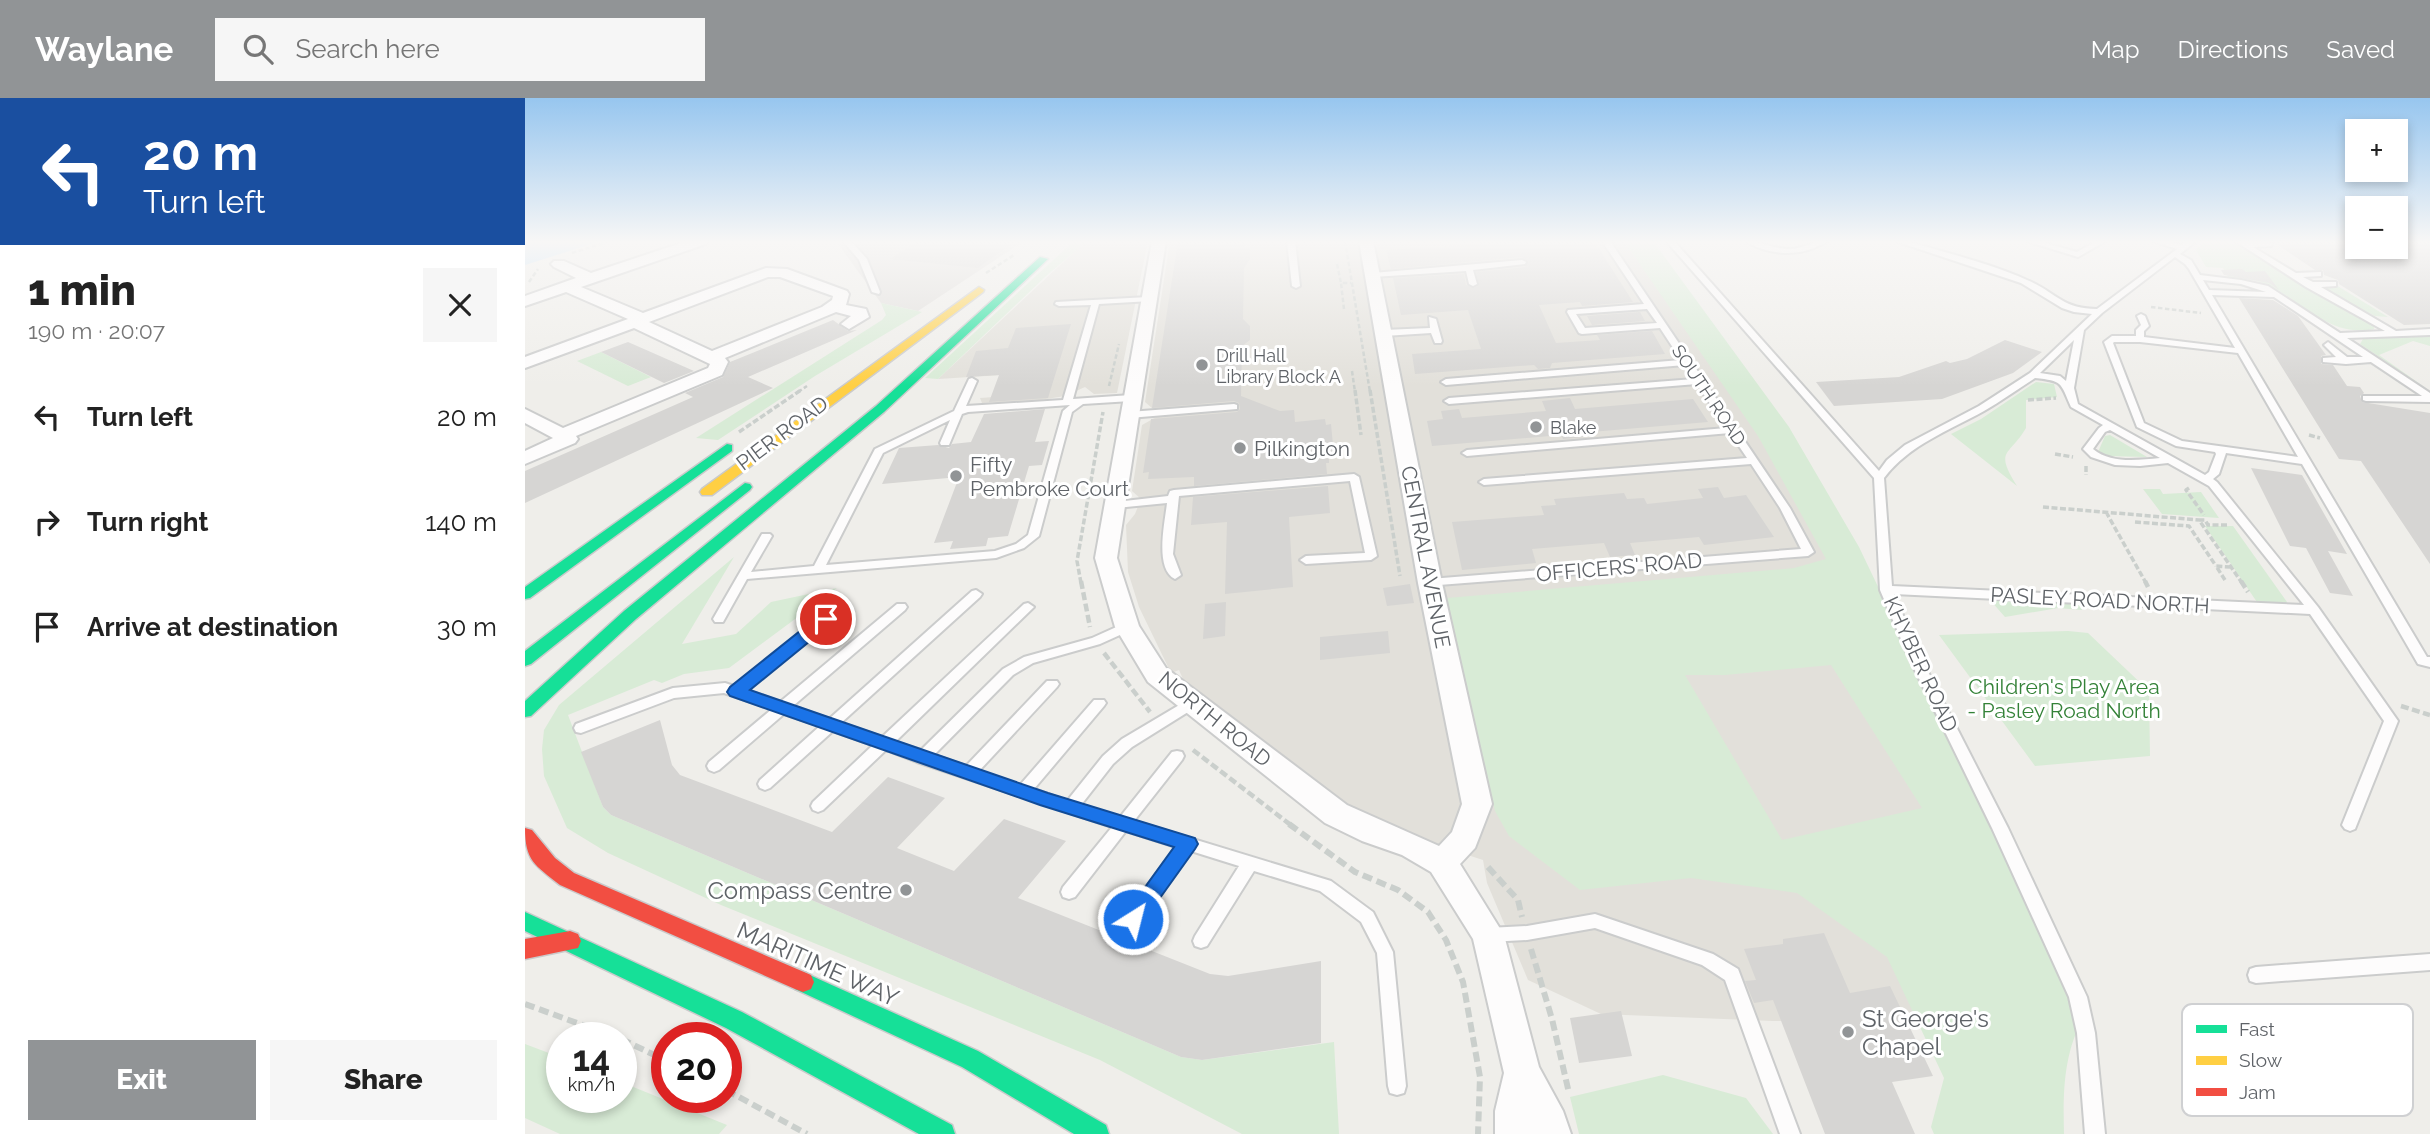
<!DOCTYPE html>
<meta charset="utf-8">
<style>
body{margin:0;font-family:Raleway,sans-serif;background:#f6f6f6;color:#222;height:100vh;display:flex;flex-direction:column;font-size:26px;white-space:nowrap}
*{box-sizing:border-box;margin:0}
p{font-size:23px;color:#767676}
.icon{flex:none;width:38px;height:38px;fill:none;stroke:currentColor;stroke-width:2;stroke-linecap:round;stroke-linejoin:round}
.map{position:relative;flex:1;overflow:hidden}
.drawer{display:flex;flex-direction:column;background:#fff;width:525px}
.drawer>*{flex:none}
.top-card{background:#1a4fa0;color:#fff;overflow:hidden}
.tools{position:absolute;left:1820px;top:21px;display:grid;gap:14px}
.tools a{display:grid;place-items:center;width:63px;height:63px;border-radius:0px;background:#fff;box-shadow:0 4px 10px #0003;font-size:35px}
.speed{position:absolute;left:21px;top:924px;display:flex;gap:14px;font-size:35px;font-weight:700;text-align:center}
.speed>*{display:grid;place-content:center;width:91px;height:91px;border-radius:50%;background:#fff;box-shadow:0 4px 10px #0003;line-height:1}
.speed small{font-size:18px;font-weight:400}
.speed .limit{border:10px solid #d22;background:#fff;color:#111}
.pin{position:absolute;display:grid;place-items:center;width:60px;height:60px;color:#fff;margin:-30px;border:4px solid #fff;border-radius:50%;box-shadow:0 2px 7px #0007}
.me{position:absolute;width:77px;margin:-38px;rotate:36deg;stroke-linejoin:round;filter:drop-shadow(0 0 5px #0008)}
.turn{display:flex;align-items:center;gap:24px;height:147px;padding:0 28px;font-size:32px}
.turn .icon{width:91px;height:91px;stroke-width:2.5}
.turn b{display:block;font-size:49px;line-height:60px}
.round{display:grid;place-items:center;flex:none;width:74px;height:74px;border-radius:0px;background:#f6f6f6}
.headline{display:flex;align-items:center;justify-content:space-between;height:119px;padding:0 28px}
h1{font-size:42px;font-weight:800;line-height:52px}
.cta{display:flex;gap:14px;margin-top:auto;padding:14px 28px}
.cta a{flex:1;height:80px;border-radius:0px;background:#919496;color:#fff;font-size:28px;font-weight:800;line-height:80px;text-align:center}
.cta a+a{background:#f6f6f6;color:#222}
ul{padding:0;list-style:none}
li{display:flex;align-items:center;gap:21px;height:105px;padding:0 28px}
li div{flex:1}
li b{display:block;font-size:26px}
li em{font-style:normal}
header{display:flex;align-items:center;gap:42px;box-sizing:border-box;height:98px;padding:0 35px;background:#919496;color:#fff}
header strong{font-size:33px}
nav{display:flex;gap:38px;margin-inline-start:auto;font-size:24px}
.search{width:490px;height:63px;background:#f6f6f6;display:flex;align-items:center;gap:18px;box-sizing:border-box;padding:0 24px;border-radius:0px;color:#767676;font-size:26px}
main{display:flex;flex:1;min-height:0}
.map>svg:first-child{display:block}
.industrial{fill:#dfddda}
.education{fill:#e2e0da}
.green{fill:#d8ebd6;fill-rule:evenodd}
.water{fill:#bfe0f9}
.building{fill:#d6d5d3}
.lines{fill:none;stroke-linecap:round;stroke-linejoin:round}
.lane-casing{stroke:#cbcccc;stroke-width:4}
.street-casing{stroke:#cbcccc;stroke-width:4}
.fast-casing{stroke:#cacacb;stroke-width:3}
.slow-casing{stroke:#cacacb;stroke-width:3}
.jam-casing{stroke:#cacacb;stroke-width:3}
.path-far3{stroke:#cacfcc;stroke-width:2.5;stroke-dasharray:4.5 2.5;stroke-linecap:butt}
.path-far2{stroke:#cacfcc;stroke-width:3.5;stroke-dasharray:6 2.5;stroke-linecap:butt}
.path-far1{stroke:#cacfcc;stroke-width:4.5;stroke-dasharray:8 3.5;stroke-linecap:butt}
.path{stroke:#cacfcc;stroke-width:6;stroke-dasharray:10 5;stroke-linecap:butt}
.lane{fill:#fdfcfc;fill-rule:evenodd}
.street{fill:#fdfcfc;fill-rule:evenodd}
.fast{fill:#16e098;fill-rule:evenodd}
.slow{fill:#ffcf43;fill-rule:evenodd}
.jam{fill:#f24e42;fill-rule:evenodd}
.route{fill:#1a73e8;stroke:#114b97;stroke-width:2}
.poi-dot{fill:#919496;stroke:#fff;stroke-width:2.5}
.labels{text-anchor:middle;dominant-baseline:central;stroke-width:6;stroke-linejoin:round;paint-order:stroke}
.far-poi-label{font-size:18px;fill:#5f6368;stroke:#fff;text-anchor:start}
.far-street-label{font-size:18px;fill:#5f6368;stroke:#fff}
.street-label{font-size:21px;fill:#5f6368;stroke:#fff}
.poi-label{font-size:21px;fill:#5f6368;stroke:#fff;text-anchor:start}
.park-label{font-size:21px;fill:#348238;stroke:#fff}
.near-poi-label{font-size:24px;fill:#5f6368;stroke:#fff;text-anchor:end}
.near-street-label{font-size:24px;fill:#5f6368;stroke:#fff}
.key{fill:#fff;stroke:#cfd0d2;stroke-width:2}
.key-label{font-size:19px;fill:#5f6368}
</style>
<header>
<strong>Waylane</strong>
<div class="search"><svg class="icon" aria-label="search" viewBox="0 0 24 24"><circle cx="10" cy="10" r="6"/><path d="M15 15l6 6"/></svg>Search here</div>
<nav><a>Map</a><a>Directions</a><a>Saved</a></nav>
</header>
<main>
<section class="drawer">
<div class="top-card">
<div class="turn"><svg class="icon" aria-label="left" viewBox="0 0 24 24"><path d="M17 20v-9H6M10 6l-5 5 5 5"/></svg><div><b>20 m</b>Turn left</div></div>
</div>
<div class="headline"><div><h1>1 min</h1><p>190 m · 20:07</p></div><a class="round"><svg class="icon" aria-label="close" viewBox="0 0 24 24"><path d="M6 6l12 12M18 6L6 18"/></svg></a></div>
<ul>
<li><svg class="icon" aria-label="left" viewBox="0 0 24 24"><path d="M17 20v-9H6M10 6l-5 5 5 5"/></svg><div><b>Turn left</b></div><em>20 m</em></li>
<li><svg class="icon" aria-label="right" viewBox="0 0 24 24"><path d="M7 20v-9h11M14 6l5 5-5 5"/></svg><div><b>Turn right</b></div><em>140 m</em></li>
<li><svg class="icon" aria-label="arrive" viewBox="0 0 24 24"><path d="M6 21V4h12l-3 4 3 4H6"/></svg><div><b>Arrive at destination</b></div><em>30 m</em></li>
</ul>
<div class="cta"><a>Exit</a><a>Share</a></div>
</section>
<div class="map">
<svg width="1905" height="1036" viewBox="0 0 1905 1036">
<rect width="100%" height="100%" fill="#efeeea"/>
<path class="industrial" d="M311 143H499L393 213 356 205Z"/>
<path class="education" d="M561 143H623L592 295 569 296 560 289 540 298 515 302 457 305 455 300 469 299 477 277 413 281Z
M645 143H1107L1223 308 1563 925 1248 923 1076 916 1003 882 962 785 958 762 866 732 832 714 706 622 658 581 654 572 646 575 614 509 603 474 601 427 610 416 616 401 607 393 617 327 635 317 620 304Z"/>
<path class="green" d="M549 143H562L520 179 413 281 400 280Z
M1099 143H1128L1264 329 1334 449 1559 919C1538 955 1538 996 1539 1036H1409L1406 1029 1419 980 1362 859 1272 795 1166 780 1055 792 984 738 970 713 922 500 1269 470 1301 461 1233 338ZM1306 567 1397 710 1257 742 1160 577H1200Z
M1680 143H1707L1784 192 1815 206 1849 227V231C1807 240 1780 207 1746 188 1733 182 1718 180 1703 179L1698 170 1681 169 1671 152Z
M1811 187 1863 219 1850 218 1793 189Z
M356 205 397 214 290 278 193 342 171 340 357 222 361 217Z
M1901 237 1905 238V248L1888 243 1854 257 1905 293 1835 246 1838 241 1843 240Z
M76 254 126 279 103 288 52 263Z
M1511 284 1529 286 1532 299 1501 302V330C1484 359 1469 351 1492 388L1426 336 1456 321Z
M1585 337 1622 359 1581 358 1573 354 1580 338Z
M1618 391H1635L1638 396 1676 394 1694 420 1637 416Z
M1680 428H1708L1762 504 1756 508 1734 507Z
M209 459 157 546 211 536 246 504 312 490 204 570 159 576 137 585 129 582 43 617 78 709 86 717 656 959 677 962 809 944 814 1036H717L575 962 196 807 83 755 42 730 19 678 17 651 19 632 34 607Z
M1465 502 1555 505 1557 512 1533 510 1480 519Z
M1543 533 1563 535 1624 593 1625 658 1510 668 1414 537Z
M0 946 37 960V999H96V984L202 1027 194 1036H35L0 1020Z
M1138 977 1221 1000 1248 1036H1054L1045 999Z"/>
<path class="water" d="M0 143H76L0 167Z"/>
<path class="building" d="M393 143H490L453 170 365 161Z
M653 143H720V149L725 151V161L719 170 718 221 725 228V242L717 248 716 298 755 313 769 312 770 324 800 321 801 327 806 326 809 358 804 359V365H801L802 376 669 388V379L623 381 624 374 618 375 626 321 712 314 715 311 714 305 709 303 627 310Z
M955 143H1069L1108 204 1057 208 1055 204 1014 207 1031 245 1075 242 1072 237 1127 233 1140 256 1027 265 1025 270 1013 271 1009 267 890 276 887 256 956 251 943 212 876 217 868 180 939 176 941 187 949 190 954 187 951 174 1000 169 1003 163 997 159 866 171 861 152 948 147Z
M1747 143H1832V149H1871V143H1905V226L1879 227 1814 186 1813 182 1799 177 1798 172H1790Z
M1717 171 1721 174 1740 173 1754 192 1744 185 1699 177 1696 172Z
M1714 200 1748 202 1773 218 1801 257 1796 258V266L1808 267 1822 288 1835 289 1839 295 1835 298 1837 304 1905 315V466L1836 363 1814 361Z
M1115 214 1120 223 1067 227 1062 218Z
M308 222 323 233 332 232 223 279 248 290 0 405V373L168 299 160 295 198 279 205 264Z
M546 226 523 300 464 304 474 277 441 279 451 253 483 250 491 230Z
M1480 242 1517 254 1488 275 1417 301 1309 308 1291 284 1374 279 1421 263 1425 265 1442 261Z
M103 244 169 273 139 285 76 254Z
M1045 300 1050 311 1168 301 1183 324 1066 334 1060 339 1038 341 1036 337 907 348 902 323 918 321 916 313 934 311 937 320 1021 313 1017 303Z
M520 311 510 344 524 343 517 367 504 368 483 438 463 440 461 448 425 451 428 443 409 445 434 379 357 386 374 350 413 347 424 350 427 346 446 344 459 316Z
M1726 370 1777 377 1822 456 1803 453 1828 498 1805 495 1781 450 1765 448Z
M803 388 805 415 764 419 768 489 700 496 702 424 666 427 668 399Z
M1193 389 1199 400 1221 397 1249 439 1179 447 1174 439 1105 445 1110 457 1085 459 1079 445 1007 451 1011 465 937 472 927 424 1019 417 1016 408 1031 407 1029 401 1099 395 1102 401 1119 400 1122 406 1178 400 1173 391Z
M885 486 889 505 862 508 858 490Z
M701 504 700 538 678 541 680 506Z
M863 533 865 555 795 562V539Z
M135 622 147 667 155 677 307 734 363 679 420 700 372 750 429 773 479 721 541 743 493 800 685 876 703 878 796 863V945L677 962 656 959 86 717 78 709 56 654Z
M1299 835 1325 895 1365 888 1408 978 1367 984 1390 1036H1300L1248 902 1229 905 1220 883 1231 882 1219 851 1258 846V841Z
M1096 913 1107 958 1054 965 1045 920Z"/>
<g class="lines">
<g class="lane-casing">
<path id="lane" d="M318 143H326L342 161 355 194 354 196 347 194 334 162Z
M762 143H770L775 188 771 190 767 188Z
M1077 143H1085L1265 410 1289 454 1283 458 901 488 899 485 901 482 905 481 1276 451 1255 410 1226 366 959 387 954 384 959 381 1222 360 1205 335 942 358 937 355 942 352 1201 330 1172 286 924 306 919 303 924 300 1169 281 1160 267 921 287 916 284 921 281 1156 262 1135 230 1057 236 1054 235 1042 214 1043 212 1119 206ZM1122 211 1132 225 1060 230 1051 216Z
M1141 143H1149L1354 373 1362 362 1380 347 1454 308 1505 275 1567 216 1549 214 1537 210 1496 185 1370 143H1381C1422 155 1464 165 1502 182 1531 194 1537 211 1572 211L1652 151 1628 143H1640L1657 147 1662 143H1671L1655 156 1666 162 1675 177 1716 182 1743 188 1815 235 1860 233 1781 189 1710 143 1743 144 1747 146 1746 148 1728 149 1771 175 1796 174V178L1778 179 1788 184H1811V188L1796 189 1871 233 1905 231V237L1822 240 1905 295V304L1841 303 1838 302V298H1897L1846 264 1821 266 1798 264V260L1811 259 1799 247 1803 244 1822 259H1838L1749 199 1687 197 1902 559H1905V569L1893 566 1777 366 1701 355 1694 376 1688 381 1692 384 1793 509 1873 623 1830 731 1825 733 1820 731 1817 727 1859 623 1785 516 1369 496 1397 562 1483 730 1562 899 1570 935 1580 1036H1560L1552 935 1544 899 1467 730 1385 562 1355 492 1349 380ZM1650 159 1660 166 1664 171 1710 250 1619 239V233L1624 228 1620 218 1616 216 1612 218 1616 227 1611 232V238H1587L1579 244 1612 329 1651 348 1690 354 1691 356 1684 374 1680 377 1553 306 1549 290 1559 232 1577 215ZM1678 182 1716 186 1741 194 1684 192ZM1549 242 1541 283 1535 278 1515 275ZM1589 244H1615L1713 255 1773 359 1657 343 1619 325 1588 245ZM1510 280C1538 283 1535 284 1546 309L1578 327 1574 330 1558 351 1566 359 1590 367 1615 368 1643 365 1684 388 1779 507 1367 488 1359 380C1384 347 1423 333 1459 313 1476 303 1493 291 1510 280ZM1585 332 1635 360C1613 362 1586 366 1568 351L1580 334Z
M1220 143C1236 143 1249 151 1264 151 1278 151 1288 143 1302 143 1277 160 1245 158 1220 143Z
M1501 143H1513L1552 154 1572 143H1581L1553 159Z
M997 162 1001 164 1000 166 948 172 952 186 948 188 944 186 941 173 848 179 844 177 848 175Z
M623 199H626V203L574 206 548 301 606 297 611 300 606 303 558 306 547 314 514 438 499 450 471 460 222 481 198 524H190L188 521 237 436H245L247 438 226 474 289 468 350 351 429 313 444 281 447 280 452 283 441 308 538 302 566 207 534 208 530 206 531 204ZM545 307 538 313 503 437 491 446 470 453 301 467 358 355 425 322 415 345 416 347H424L437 316 443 314Z
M904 219 911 221 917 243 916 245H910L906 235 859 238 855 235 859 232 905 230Z
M709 306 712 307V311L604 320 599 317 604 314Z
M829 376 834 379 852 458 846 462 781 466 775 462 781 458 840 455 825 383 654 398 648 456 656 477 650 481C629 471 640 424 642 405L591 410 586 407 591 404 643 398 645 393 649 392Z
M451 492 457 496 455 499 316 625 357 639 499 506 503 505 509 509 370 644 396 652 478 571 499 559 567 540 598 526H606L608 529 606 532 575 546 508 565 488 577 409 657 441 668 522 583H532L534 586 532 589 454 673 495 687 569 602H579L581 605 579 608 509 691 542 703 578 658 597 641 661 603H671L673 606 671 609 607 649 588 666 556 707 595 719 647 654 652 653 657 654 659 658 657 662 609 723 806 783 848 814 868 854 881 988 879 995 872 997 865 995 863 988 852 855 836 824 795 793 729 773 682 848 676 850 670 848 668 843 670 838 714 768 666 753 614 826 608 828 602 826 600 821 602 816 651 749 601 733 550 799 544 801 538 799 536 794 538 789 587 729 392 664 361 652 298 712 293 714 288 712 286 708 288 704 348 647 308 633 245 690 240 692 235 690 233 686 235 682 295 628 259 616 194 672 189 674 184 672 182 668 184 664 247 611 199 595 149 600 56 635 51 634 49 630 51 626 148 590 200 585 209 588 297 518H305L307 521 305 524 222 592 255 604 372 506H380L382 509 380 512 268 608 304 621 447 493Z
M1070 816 1188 856 1213 871 1275 1036H1255L1200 882 1177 867 1070 830 1002 842 963 844 957 842 955 837 957 832 963 830 1002 828Z
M1905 856V872L1731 885 1725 883 1723 877 1725 871 1731 869Z"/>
</g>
<g class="street-casing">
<path id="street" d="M162 143H183L181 146 56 189 118 215 241 170 262 171 322 193 324 196 321 207 341 211 344 219 324 231 316 226 326 218 311 214 200 260 203 264 197 277 51 338 53 341 50 345 0 366V353L28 340 0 325V311L38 330 183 270 185 266 109 230 0 270V259L103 221 41 194 0 208V198L51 180 29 169 26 166 29 163H39L66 175ZM243 179H255L308 198 307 202 297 209 187 253 124 224Z
M627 143H641L592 460 614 528 641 570 822 707 914 748 927 734 937 706 893 485 834 143H848L917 485 967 706 950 750 935 766 979 837 1014 969 1038 1013 1046 1036H970V1013L979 975 948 841 906 774 877 757 837 743 800 725 623 584 590 529 570 460Z"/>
</g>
<g class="fast-casing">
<path id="fast" d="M515 159 523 161 359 314 111 521 6 618 0 619V603L99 513 351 308Z
M202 346 207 347V353L5 500 0 501V489Z
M220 385 225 386 227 389 225 392 6 566 0 568V553Z
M0 814 217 914 427 1027 430 1036H394L201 930 0 833Z
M278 874 453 953 581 1027 584 1036H549L437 969 270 891 267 884 270 877Z"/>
</g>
<g class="slow-casing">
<path id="slow" d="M454 189 459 192 458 194 187 397H177L175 394 177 391Z"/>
</g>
<g class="jam-casing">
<path id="jam" d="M0 730 7 732 30 760 49 775 286 877 289 884 286 891 278 894 270 891 35 787C10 767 0 763 0 730Z
M45 833 53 836 56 843 53 850 0 861V841Z"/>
</g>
<path class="path-far3" d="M820 143 845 294
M47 155 85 143
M812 166 816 185
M461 175 489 157
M4 184 13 171
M1626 209 1676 215
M819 211 816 185H826
M827 273 830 294
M584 288 594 246
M273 294 282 288"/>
<path class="path-far2" d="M830 292 836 337
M845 292 875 478
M1503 302 1531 300
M214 334 276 292
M1784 337 1795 340
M1530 356 1548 359
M1561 368V377
M1664 390 1661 392 1679 417
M1518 409 1674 422
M1581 414 1621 485
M1610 424 1664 428 1691 468
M1702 427H1683L1680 422H1674L1717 485
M1700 482 1691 468 1705 469
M556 485 552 463 578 314"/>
<path class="path-far1" d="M556 483 565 529
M1620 483 1623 489
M1716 483 1723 494
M579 555 625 614
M1876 608 1905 617
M668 652 767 728"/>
<path class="path" d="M764 726 830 774 873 792 903 814 921 842 938 884 955 979 953 1036
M963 769 993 802 997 819
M1006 851 1027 921 1044 995
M0 906 93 940
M96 941 142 963
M201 992 282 1036"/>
<use href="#lane" class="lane"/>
<use href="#street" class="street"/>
<use href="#fast" class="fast"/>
<use href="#slow" class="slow"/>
<use href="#jam" class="jam"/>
</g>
<linearGradient id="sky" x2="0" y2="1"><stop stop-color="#97c6ef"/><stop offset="0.5" stop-color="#f8f7f6"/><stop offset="1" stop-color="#f8f7f6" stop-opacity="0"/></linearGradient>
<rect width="1905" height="288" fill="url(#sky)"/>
<path class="route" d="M301 516 309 521 307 525 225 592 523 695 670 740 673 746 670 751 615 828 608 830 600 828 597 821 649 749 515 707 205 598 202 594 205 589 295 517Z"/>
<g class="poi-dot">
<circle cx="677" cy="267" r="7"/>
<circle cx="1011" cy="329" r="7"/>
<circle cx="715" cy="350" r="7"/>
<circle cx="431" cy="378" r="7"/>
<circle cx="381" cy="792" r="7"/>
<circle cx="1323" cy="934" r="7"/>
</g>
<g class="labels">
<g class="far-poi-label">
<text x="691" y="257">Drill Hall<tspan x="691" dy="21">Library Block A</tspan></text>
<text x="1025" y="329">Blake</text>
</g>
<g class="far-street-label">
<text transform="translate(1184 297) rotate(56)">SOUTH ROAD</text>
</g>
<g class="street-label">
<text transform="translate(257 335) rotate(-37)">PIER ROAD</text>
<text transform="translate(901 459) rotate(79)">CENTRAL AVENUE</text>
<text transform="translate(1094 469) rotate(-5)">OFFICERS' ROAD</text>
<text transform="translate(1575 502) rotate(3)">PASLEY ROAD NORTH</text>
<text transform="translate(1396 566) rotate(65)">KHYBER ROAD</text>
<text transform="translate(690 621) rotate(39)">NORTH ROAD</text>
</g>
<g class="poi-label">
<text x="729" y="350">Pilkington</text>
<text x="445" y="366">Fifty<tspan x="445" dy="24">Pembroke Court</tspan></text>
</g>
<g class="park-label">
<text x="1539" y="588">Children's Play Area<tspan x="1539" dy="24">- Pasley Road North</tspan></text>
</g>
<g class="near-poi-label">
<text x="367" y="792">Compass Centre</text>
<text x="1337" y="920" text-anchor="start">St George's<tspan x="1337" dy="28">Chapel</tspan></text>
</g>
<g class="near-street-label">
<text transform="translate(293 866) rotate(24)">MARITIME WAY</text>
</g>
</g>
<rect x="1657" y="906" width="231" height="112" rx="10" class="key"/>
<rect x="1671" y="927" width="31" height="8" fill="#16e098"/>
<rect x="1671" y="958" width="31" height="9" fill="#ffcf43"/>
<rect x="1671" y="990" width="31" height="8" fill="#f24e42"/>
<g class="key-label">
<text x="1714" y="938">Fast</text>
<text x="1714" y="969">Slow</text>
<text x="1714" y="1001">Jam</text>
</g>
</svg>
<div class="tools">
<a>+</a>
<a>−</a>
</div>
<div class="speed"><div>14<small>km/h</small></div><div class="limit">20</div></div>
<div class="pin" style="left:301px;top:521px;background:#d93025"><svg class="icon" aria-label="arrive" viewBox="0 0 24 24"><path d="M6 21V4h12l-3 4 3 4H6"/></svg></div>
<svg class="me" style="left:608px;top:821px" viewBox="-20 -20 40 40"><circle r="17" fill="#1a73e8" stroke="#fff" stroke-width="3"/><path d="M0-11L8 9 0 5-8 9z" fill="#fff"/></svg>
</div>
</main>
